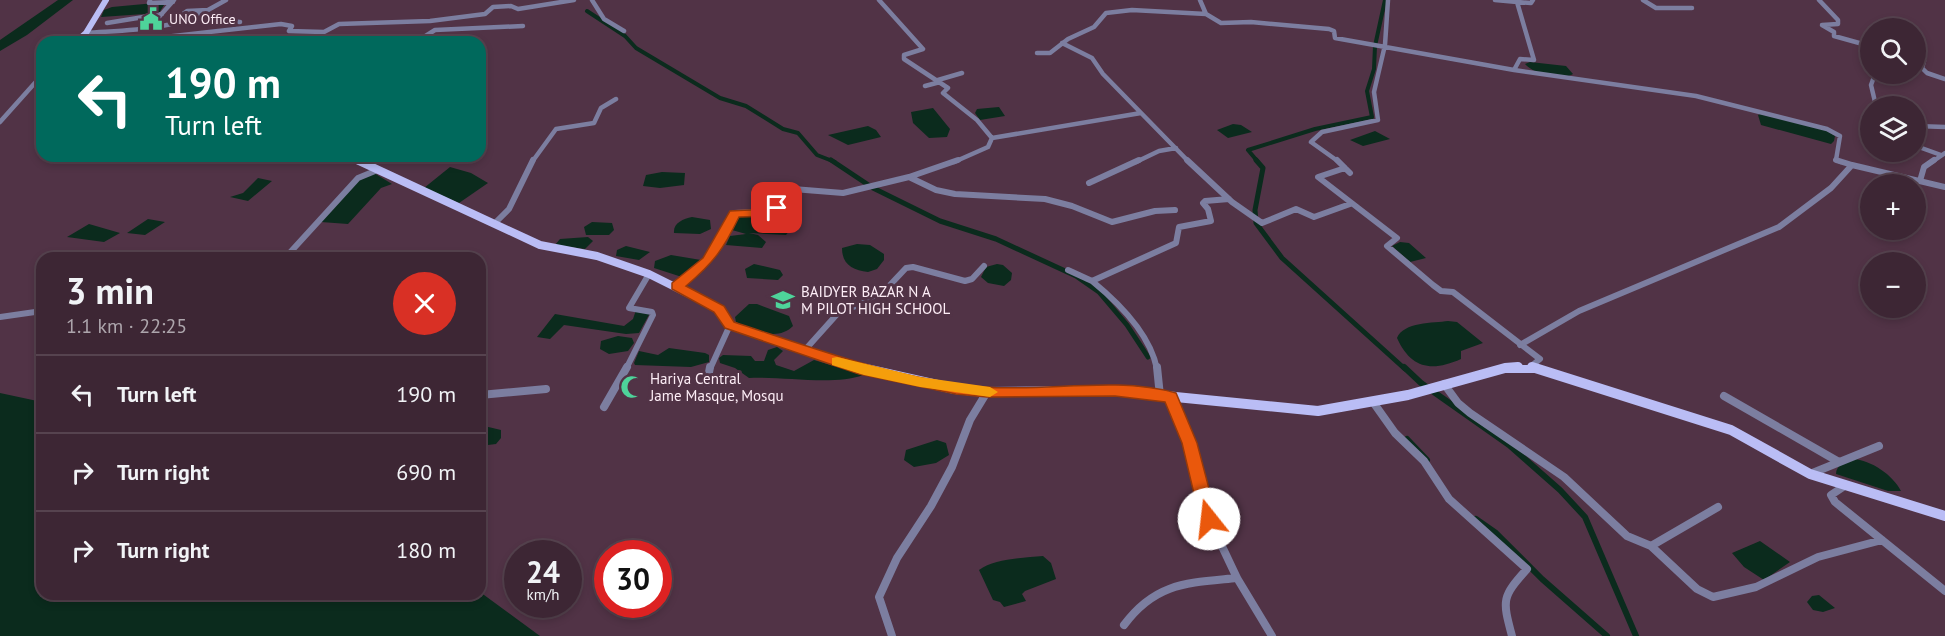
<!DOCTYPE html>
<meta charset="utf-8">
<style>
body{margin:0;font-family:"PT Sans",sans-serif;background:#483240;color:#f1f3f6;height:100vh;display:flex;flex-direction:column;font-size:22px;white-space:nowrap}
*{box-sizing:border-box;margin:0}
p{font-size:20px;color:#ada5ac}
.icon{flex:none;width:33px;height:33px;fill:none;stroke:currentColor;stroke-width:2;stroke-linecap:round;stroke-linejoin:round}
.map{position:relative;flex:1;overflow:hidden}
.details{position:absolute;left:36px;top:252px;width:450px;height:348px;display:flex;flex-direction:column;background:#3d2634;border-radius:18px;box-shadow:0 3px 9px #0003,0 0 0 2px #56434f}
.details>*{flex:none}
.guide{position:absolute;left:36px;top:36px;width:450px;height:126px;border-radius:18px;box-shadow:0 3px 9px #0003,0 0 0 2px #56434f;background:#00695c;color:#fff;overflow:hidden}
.tools{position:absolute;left:1860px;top:18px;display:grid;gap:12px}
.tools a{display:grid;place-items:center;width:66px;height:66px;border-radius:50%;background:#3d2634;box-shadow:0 3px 9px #0003,0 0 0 2px #56434f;font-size:30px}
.speed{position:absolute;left:504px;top:540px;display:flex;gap:12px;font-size:30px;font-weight:700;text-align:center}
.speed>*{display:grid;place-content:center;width:78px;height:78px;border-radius:50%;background:#3d2634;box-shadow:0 3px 9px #0003,0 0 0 2px #56434f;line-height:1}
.speed small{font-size:15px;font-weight:400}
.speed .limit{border:9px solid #d22;background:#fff;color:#111}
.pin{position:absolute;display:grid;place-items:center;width:51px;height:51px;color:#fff;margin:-26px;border-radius:12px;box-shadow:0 3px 9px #0006}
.me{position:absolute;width:66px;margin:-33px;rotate:344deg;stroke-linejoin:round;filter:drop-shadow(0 0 4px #0008)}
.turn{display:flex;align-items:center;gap:21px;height:126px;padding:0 30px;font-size:27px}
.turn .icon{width:78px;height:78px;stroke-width:2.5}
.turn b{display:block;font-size:42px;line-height:51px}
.round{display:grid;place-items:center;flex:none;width:63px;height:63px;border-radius:32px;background:#483240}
.overview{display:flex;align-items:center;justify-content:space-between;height:102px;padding:0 30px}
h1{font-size:36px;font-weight:600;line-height:45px}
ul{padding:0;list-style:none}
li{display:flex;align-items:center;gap:18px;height:78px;padding:0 30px;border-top:2px solid #56434f}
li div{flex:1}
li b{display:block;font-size:22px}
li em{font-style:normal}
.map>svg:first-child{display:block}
.water{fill:#0b2b1d}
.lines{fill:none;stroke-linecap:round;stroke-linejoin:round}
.canal-far2{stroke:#0b2b1d;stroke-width:4}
.canal-far1{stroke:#0b2b1d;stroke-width:5}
.canal{stroke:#0b2b1d;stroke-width:6}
.minor-far2{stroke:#7c7ea0;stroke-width:4.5}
.minor-far1{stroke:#7c7ea0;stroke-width:6}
.minor{stroke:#7c7ea0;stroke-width:8}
.major-far2{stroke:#babdf5;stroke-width:6}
.major-far1{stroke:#babdf5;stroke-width:8}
.major{stroke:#babdf5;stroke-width:10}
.route{fill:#ea580c;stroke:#983908;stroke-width:1.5}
.slow{fill:#f59e0b}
.labels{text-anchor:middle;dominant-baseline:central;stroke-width:6;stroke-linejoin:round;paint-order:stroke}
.far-poi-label{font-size:14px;fill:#fdedf6;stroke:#513346;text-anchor:start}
.poi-label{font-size:15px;fill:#fdedf6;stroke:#513346;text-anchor:start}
</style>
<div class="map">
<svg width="1945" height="636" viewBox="0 0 1945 636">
<rect width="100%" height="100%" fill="#513346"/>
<path class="water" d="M58 0H73L27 35 0 51V40Z
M166 2 159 13 101 17 104 10 112 7Z
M1530 62 1566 66 1573 74C1563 81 1533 74 1525 64Z
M999 107 1005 116 980 120 975 113 977 109Z
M933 108 950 129 947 137 929 138 913 123 911 112Z
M1760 114 1822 128 1835 136 1834 141 1831 144 1761 125 1758 115Z
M1233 124 1241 125 1252 132 1228 138 1217 130Z
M868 126 876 130 881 137 848 145 828 135Z
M1375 131 1390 139 1363 146 1350 140Z
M450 167 471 173 488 183 459 203 424 188Z
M662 172 685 173 684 185 660 188 643 186 646 175Z
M374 173 392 184 381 188 348 224 321 222 356 182Z
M258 178 272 181 248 201 230 197 243 193Z
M752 213 789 217 795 219V224L786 235 749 233 758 235 766 242 762 248 726 245 730 236 746 234 732 230 738 216Z
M692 217 710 220 711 229 700 234 674 233C673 223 683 219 692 217Z
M148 219 165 222 145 235 127 233Z
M592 222 612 223 614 230 609 235H586L584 227Z
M89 224 120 233 104 242 67 237Z
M588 237 593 241 585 249 555 245 560 239Z
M1400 242 1409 243 1426 258 1410 262 1392 246Z
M857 244 870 245 884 254V260L877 269 868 272C853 270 842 265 842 248Z
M626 246 650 252 639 260 616 256 617 250Z
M671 255 701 260 694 271 682 277 654 268 655 261Z
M754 264 780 270 783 275 778 280 747 278 745 269Z
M997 264 1003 265 1012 273 1011 280 1004 286 988 283 981 277 986 267Z
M749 304H757L789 316 793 326C777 342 754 330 736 322L735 317Z
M636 310 650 313 639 333 626 334 564 325 550 339 537 337 555 314 624 326 633 319Z
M1448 321 1457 322 1483 343 1461 351V359C1432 372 1411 369 1397 338 1403 322 1434 323 1448 321Z
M618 336 632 338 634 343 628 351 609 354 600 349 601 341Z
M777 347 783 351 774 360 776 365 794 371 814 360 863 375C834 386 782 376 749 378L735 368 720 363 719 358 723 355 751 356 755 361H764L768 350Z
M669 348 705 353 709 355V362L691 367 635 365 634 363 639 351 658 355Z
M0 393 42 402V594H480V592L540 636H0Z
M480 425 501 430V438L496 444 480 446Z
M937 440 946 443 949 455 936 463 914 467 904 460 906 450Z
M1853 459C1871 460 1893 475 1901 491H1888L1836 474C1836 465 1846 461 1853 459Z
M1760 541 1790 562 1764 580 1744 567 1732 553Z
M1043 556 1051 563 1056 579 1025 591 1022 594 1026 601 1004 607 1000 602 993 600 979 570C995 558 1024 558 1043 556Z
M1819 595 1835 608 1823 612 1813 610 1807 602 1812 596Z"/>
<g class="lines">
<path class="canal-far2" d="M587 11 625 36 636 48 720 98 746 106 783 129 798 133 817 155 835 162
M1258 162 1248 150 1315 129 1372 117 1367 91 1374 69 1375 46 1385 0"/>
<path class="canal-far1" d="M831 160 873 188 940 221 996 239 1076 276 1099 292 1127 325 1148 357
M1256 160 1263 168 1255 210 1256 223 1282 258 1405 369"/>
<path class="canal" d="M1404 367 1421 383 1509 445 1560 490 1585 517 1636 636
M1407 439 1427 460
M1476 519 1496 533 1542 579 1607 636"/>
<path class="minor-far2" d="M150 0 149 3 173 2
M592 0 604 19 624 31
M879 0 923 49 904 55V59L948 88 943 93 977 120 992 138 1141 113
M1200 0 1206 14 1221 23 1251 22 1329 29 1334 31 1335 38 1514 70 1520 59 1534 60 1517 2 1531 3 1533 0
M1495 0 1517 2
M1643 0 1656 8H1692
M1819 0 1838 20V24L1822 25 1834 32V36L1870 46
M198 18 240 22
M107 23 162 14
M170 23 187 11 208 10 226 0
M150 27 174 0
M86 33C127 30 171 31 208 10
M120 42 281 24 292 26 289 31 324 32 339 24 430 21 485 14 493 7 511 6 518 9 574 0
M416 42 435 30 523 26
M1062 43 1092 58 1103 74 1189 162
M1037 53H1050L1068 39 1094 27 1106 13 1132 10 1206 14
M1924 61 1922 68 1927 73 1945 79
M1514 70 1696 96 1827 129 1840 136 1836 160 1841 162
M1875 74 1871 85 1876 106
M938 80 962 73
M925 86 940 82
M0 122 42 75
M1916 126 1945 127
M1916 146 1941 155
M532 162 556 129 594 123 601 108 616 99
M954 162 988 147 992 138
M1136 162 1159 151 1176 148
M1339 162 1311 142 1322 132 1378 120 1374 92 1385 45 1388 0
M1932 162 1945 153"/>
<path class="minor-far1" d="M1187 160 1232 202 1262 223 1296 209 1314 217 1350 204
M1337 160 1350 173
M1836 160 1852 165
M1345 168 1318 177 1397 238 1387 246 1433 285 1441 291 1453 292 1540 359 1530 367
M909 177 958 160
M1920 181 1924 167 1934 160
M1089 183 1139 160
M495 223 509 209 533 160
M285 258 358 178 375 171
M1068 270 1092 281
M677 286 708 261 734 213 774 211 793 189 843 193 909 177 936 190 955 194 1045 199 1072 206 1112 222 1155 211 1175 210
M0 317 42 311
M1520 345 1579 311 1779 227 1831 188 1852 165 1945 187
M804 351 839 312 859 305 890 285 906 268 913 267 965 281 972 279 984 266
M626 369 653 315 652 312 629 308 649 274
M710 369 730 325
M1157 369C1150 334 1119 303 1092 281L1176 243 1179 227 1211 221 1208 209 1203 203 1205 201 1229 199"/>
<path class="minor" d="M1157 367 1160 396
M707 383 710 367
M1444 384 1458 403 1470 413 1564 477 1627 536 1651 546 1718 507
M480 395 546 389
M1724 396 1839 462
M1170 397 1190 443 1209 519 1237 578 1272 636
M1373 402 1395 433 1424 461 1449 499 1527 569C1502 597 1502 599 1512 636
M604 407 627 367
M1810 474 1879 446
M1846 485 1831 495 1835 502 1945 591
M1651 546 1697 589 1713 597 1756 587 1818 557 1882 540
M1124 625C1156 582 1188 583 1237 578
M892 636 879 597 897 558 931 506 952 467 970 420 987 392"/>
<path class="major-far2" d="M76 42 86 33 106 0
M348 156 360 162"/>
<path class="major-far1" d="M357 160 540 245 597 256 649 274 719 309 730 325 861 369
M1501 369H1536"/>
<path class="major" d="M857 367 955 389 987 392 1115 391 1318 411 1408 395 1505 368 1518 367
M1532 367 1731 430 1810 474 1945 516"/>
</g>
<path class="route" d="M777 205 783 208 771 216 739 217C723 250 714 262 686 286L724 306 734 322C816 349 898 380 985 387 1047 392 1115 376 1176 393L1197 443 1217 519 1214 524H1203L1200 519 1182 443 1165 402 1115 396 987 397 956 394 859 374 725 328 714 312 672 289V283L703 258 730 211 769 209Z"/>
<path class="slow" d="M837 357 920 377 990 387 998 392 990 397 920 387 864 375 832 365V358Z"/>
<defs>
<g id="civic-bare" transform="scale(1.8)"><path d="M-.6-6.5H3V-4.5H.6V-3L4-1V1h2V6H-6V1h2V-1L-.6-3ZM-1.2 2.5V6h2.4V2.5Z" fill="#4ed39a" stroke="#513346" stroke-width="2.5" paint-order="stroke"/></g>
<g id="school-bare" transform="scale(1.8)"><path d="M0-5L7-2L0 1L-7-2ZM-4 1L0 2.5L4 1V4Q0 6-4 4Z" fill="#4ed39a" stroke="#513346" stroke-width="2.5" paint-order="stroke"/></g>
<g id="mosque-bare" transform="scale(1.8)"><path d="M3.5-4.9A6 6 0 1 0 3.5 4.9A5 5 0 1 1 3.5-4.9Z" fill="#4ed39a" stroke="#513346" stroke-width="2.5" paint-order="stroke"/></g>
</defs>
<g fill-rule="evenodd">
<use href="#civic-bare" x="151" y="19"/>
<use href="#school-bare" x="783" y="300"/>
<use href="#mosque-bare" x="632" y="387"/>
</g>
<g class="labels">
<g class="far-poi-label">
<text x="169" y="19">UNO Office</text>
</g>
<g class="poi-label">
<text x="801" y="291">BAIDYER BAZAR N A<tspan x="801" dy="17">M PILOT HIGH SCHOOL</tspan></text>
<text x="650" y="378">Hariya Central<tspan x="650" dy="17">Jame Masque, Mosqu</tspan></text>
</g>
</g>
</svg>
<div class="tools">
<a><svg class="icon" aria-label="search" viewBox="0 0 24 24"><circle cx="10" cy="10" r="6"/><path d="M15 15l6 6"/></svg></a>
<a><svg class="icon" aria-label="layers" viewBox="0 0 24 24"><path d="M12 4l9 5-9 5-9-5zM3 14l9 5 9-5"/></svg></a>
<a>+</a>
<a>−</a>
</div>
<div class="speed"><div>24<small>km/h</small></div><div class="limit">30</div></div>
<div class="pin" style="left:777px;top:208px;background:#d93025"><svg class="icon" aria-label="arrive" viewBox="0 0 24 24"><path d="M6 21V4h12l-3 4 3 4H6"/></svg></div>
<svg class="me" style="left:1209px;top:519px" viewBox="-20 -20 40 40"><circle r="19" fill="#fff"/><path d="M0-13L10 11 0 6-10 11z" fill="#ea580c"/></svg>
<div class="guide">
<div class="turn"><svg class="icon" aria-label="left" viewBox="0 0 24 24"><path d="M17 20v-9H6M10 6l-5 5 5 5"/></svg><div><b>190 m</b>Turn left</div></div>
</div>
<section class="details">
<div class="overview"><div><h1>3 min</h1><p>1.1 km · 22:25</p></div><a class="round" style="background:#d93025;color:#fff"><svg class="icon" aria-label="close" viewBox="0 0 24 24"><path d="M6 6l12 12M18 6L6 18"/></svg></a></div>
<ul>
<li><svg class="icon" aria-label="left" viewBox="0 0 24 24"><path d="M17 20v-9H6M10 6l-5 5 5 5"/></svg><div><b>Turn left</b></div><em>190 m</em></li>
<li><svg class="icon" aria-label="right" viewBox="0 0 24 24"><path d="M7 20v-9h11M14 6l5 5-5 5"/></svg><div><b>Turn right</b></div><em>690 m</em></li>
<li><svg class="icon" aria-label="right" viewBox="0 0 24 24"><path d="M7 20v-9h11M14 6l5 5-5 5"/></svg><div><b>Turn right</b></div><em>180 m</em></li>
</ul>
</section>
</div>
